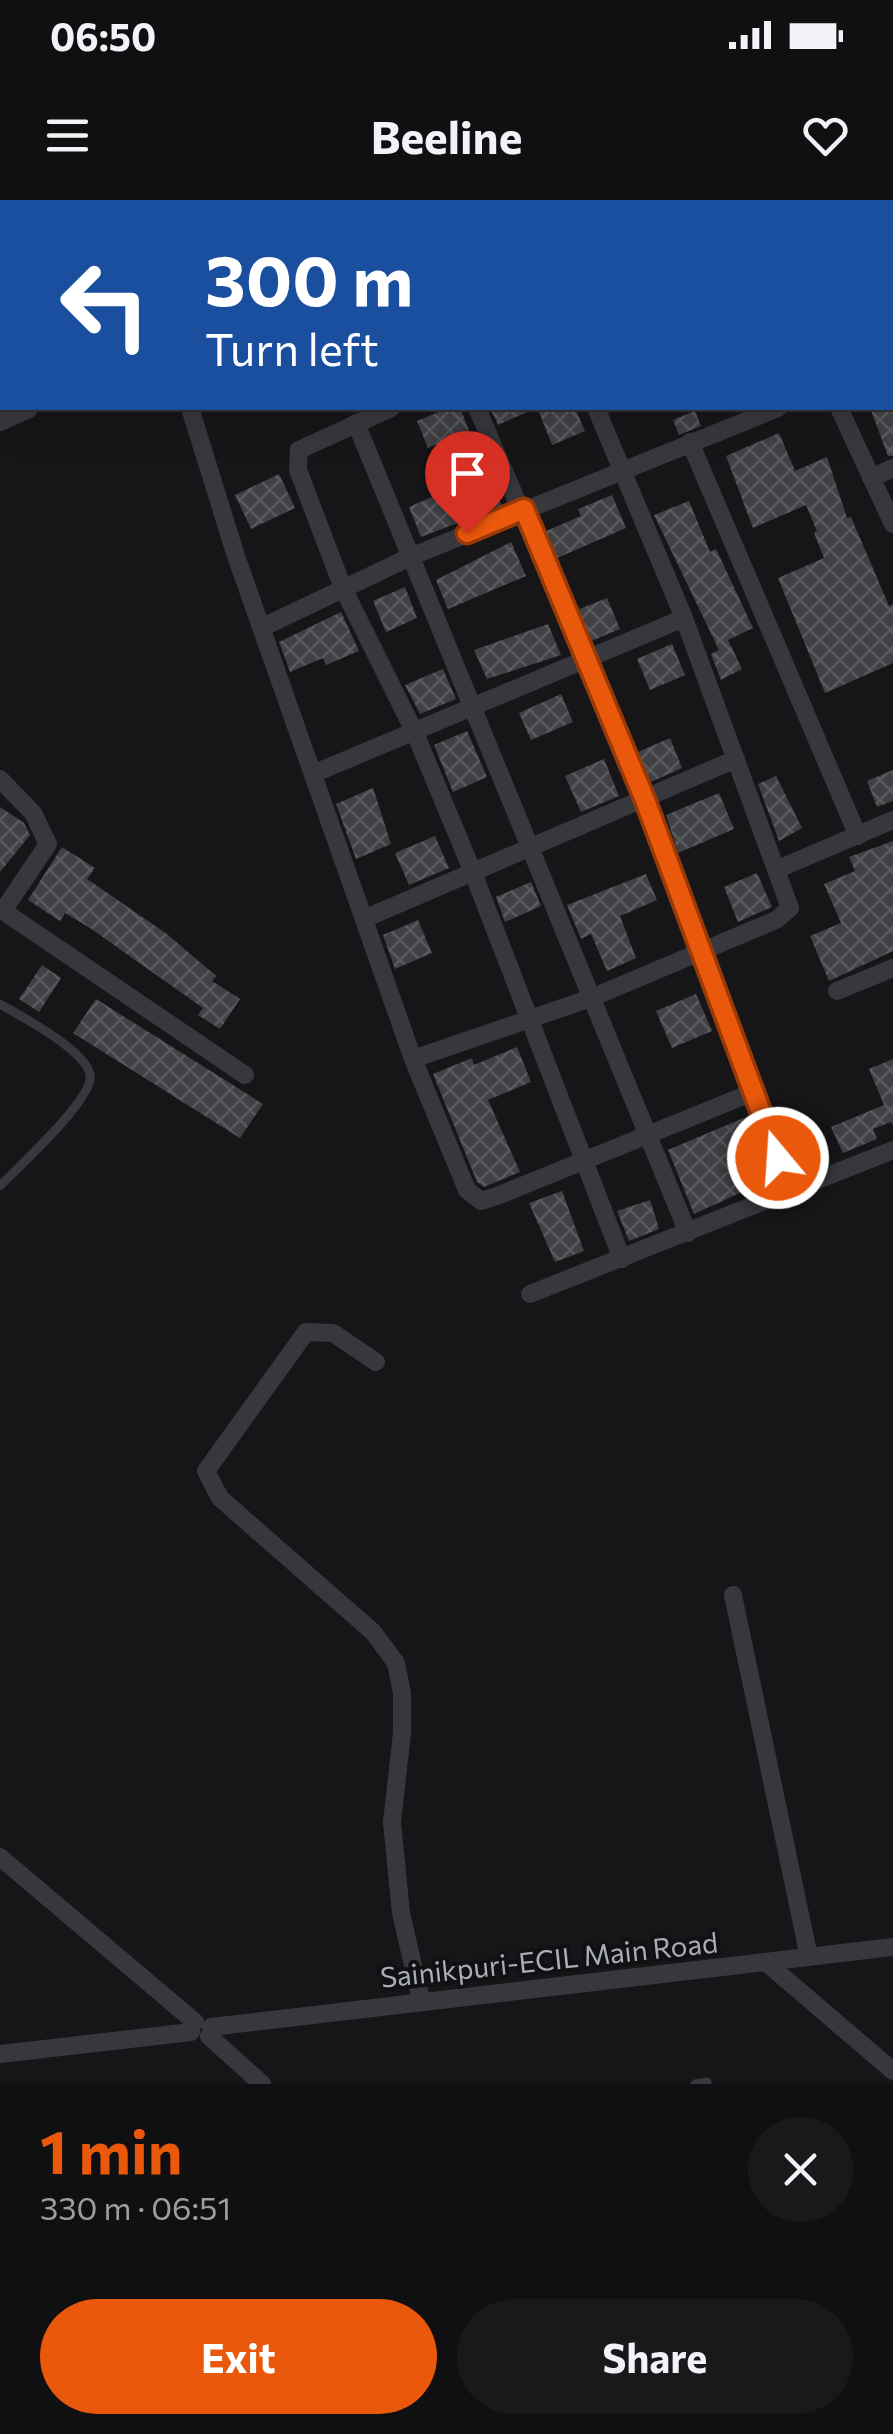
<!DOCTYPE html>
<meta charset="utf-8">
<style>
body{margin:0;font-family:Commissioner,sans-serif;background:#19191b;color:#f1f3f6;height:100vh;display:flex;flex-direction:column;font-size:38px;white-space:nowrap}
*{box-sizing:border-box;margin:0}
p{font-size:32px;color:#9c9d9f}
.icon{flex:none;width:55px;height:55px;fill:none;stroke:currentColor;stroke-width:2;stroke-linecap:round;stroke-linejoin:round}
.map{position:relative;height:1884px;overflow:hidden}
.details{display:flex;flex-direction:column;background:#101012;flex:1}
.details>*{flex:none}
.banner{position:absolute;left:0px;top:0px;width:895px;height:210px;box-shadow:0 10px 40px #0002,0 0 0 2px #303032;background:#1a4fa0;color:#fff;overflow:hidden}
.pin{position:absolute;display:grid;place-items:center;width:85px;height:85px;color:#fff;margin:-102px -42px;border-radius:50% 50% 50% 0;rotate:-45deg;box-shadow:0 0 10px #0007}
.pin .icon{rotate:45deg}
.me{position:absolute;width:110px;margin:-55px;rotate:342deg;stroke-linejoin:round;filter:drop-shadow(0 0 8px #0008)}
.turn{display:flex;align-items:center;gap:35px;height:210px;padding:0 40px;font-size:45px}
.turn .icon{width:130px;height:130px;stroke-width:2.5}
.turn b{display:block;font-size:70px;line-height:85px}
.round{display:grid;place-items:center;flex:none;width:105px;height:105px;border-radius:52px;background:#19191b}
.head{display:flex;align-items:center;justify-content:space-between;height:170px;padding:0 40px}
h1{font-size:60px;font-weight:700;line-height:75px;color:#ea580c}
.primary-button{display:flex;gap:20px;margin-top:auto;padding:20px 40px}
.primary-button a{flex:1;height:115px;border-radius:60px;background:#ea580c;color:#fff;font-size:40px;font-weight:700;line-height:115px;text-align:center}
.primary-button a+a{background:#19191b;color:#f1f3f6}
.status{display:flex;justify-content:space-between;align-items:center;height:70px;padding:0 50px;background:#101012;direction:ltr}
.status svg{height:28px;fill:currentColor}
header{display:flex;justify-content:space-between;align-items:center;height:130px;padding:0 40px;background:#101012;font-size:45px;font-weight:700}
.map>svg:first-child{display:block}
.building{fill:url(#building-cross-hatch)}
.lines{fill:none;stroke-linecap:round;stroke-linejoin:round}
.service{stroke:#37383d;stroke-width:9}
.minor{stroke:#37383d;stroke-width:18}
.tertiary{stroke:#37383d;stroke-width:22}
.route-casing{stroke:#983908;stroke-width:25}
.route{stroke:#ea580c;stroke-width:18}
.labels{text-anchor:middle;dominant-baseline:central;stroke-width:8;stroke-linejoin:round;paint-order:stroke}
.street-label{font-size:28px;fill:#a8adb8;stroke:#111113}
</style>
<div class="status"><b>06:50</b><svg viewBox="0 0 49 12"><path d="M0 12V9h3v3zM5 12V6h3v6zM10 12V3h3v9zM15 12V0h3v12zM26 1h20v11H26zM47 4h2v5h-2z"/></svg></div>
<header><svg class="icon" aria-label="menu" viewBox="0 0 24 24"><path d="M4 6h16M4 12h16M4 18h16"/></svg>Beeline<svg class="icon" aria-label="heart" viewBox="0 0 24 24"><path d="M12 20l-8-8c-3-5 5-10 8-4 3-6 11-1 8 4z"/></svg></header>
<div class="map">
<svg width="893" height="1884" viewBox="0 0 893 1884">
<defs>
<pattern id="building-cross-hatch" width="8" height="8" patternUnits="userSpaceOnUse" patternTransform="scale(2.5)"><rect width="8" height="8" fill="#404145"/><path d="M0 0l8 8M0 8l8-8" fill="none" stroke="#595a5e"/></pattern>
</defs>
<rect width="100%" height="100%" fill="#161618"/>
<path class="building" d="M449 208H460L469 230 428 248 417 221Z
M490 208H536L498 225Z
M549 208H575L585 231 552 245 539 212Z
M870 208H893V256H888Z
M695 211 701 226 679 235 673 220Z
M779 233 795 271 827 257 847 318 851 317 889 406 893 404V463L825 493 778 378 824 358 814 333 817 331 806 305 753 328 726 256Z
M487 273 502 306 421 337 409 307Z
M279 274 295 308 251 329 235 295Z
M612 295 626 328 555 359 544 332 581 316 578 309Z
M689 301 710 352 716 349 753 428 728 440 742 469 721 480 711 454 719 450 654 315Z
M511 342 526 376 448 409 436 380Z
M405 387 417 418 386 432 373 401Z
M607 398 620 429 591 441 577 410Z
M341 412 359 451 326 465 323 458 290 472 279 442Z
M548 424 561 455 487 479 474 450Z
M672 444 685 475 650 490 637 459Z
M443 469 456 499 420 514 405 485Z
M561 494 573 522 531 540 519 513Z
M467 531 487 577 453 592 434 545Z
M670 538 682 568 651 582 638 552Z
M604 559 619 596 581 612 565 576Z
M893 570V601L877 607 867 581Z
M776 576 802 628 779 641 758 584Z
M373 588 391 644 356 659 336 604Z
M719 593 734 629 678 653 666 615Z
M0 607 24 623 30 635 0 672Z
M435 636 449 668 409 685 395 653Z
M893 641V751L829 781 810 736 841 723 824 684 855 671 849 657Z
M62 647 95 668 87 679 167 734 216 776 212 781 240 799 220 829 198 815 203 808 90 728 65 713 60 721 28 700Z
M757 673 772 707 738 722 724 687Z
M646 674 657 700 620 716 636 758 607 771 591 734 581 739 567 705Z
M531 682 541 706 505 722 496 697Z
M418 720 432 753 395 769 383 735Z
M42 765 61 778 39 812 19 799Z
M696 794 712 831 672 848 656 811Z
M96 799 263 904 240 938 73 833Z
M517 847 531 882 488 900 520 972 484 987 477 982 433 874 472 858 474 865Z
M893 859V926L891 922 873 929 877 939 843 953 831 927 884 905 869 869Z
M748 916 772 978 694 1014 668 950Z
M562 991 584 1051 555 1062 529 1003Z
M650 1000 659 1029 629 1041 617 1011Z"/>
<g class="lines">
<path class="service" d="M0 804C22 817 84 849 90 874 96 897 18 967 0 986
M695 1884 707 1882"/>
<path class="minor" d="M7 0 9 2
M744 0 746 2
M297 2 300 0
M861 2 866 0
M0 22 2 25
M0 117 2 116
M190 208 236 356 413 859 467 990 481 1001 497 996 756 891
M391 208 299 250 298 270 343 388 415 533 472 670 622 1059
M477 208 645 600 756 891 789 991
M839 208 893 324
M356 223 688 1033
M690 242 858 636
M871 278 893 268
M263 427 410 357 778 208
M315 573 684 418
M0 579 33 613 48 644 3 711 0 708
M778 669 893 620
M3 711 245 875
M366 718 736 559
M837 791 893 768
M413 859 591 798 776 720 790 708 684 418 596 208
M530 1094 893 950
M376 1162 333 1133 306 1132 206 1271 220 1298 373 1432 396 1463 402 1493V1533L392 1622 401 1713 421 1800
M733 1395 809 1757
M0 1657 195 1822
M768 1764 893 1871
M211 1827 893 1747
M209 1836 262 1884
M0 1854 191 1832"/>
<path class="tertiary" d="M470 2 476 0
M0 220 27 208"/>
</g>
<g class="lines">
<g class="route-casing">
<path id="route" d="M467 333 524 309 645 600 778 958"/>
</g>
<use href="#route" class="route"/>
</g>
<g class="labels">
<g class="street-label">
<text transform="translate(549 1759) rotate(-6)">Sainikpuri-ECIL Main Road</text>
</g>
</g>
</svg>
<div class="pin" style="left:467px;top:333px;background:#d93025"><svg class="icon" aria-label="arrive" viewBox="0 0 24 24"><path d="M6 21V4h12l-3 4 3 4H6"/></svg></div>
<svg class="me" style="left:778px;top:958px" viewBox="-20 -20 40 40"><circle r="17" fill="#ea580c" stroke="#fff" stroke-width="3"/><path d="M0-11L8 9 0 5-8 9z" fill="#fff"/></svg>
<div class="banner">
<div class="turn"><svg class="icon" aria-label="left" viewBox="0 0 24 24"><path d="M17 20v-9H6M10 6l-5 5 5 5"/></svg><div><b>300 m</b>Turn left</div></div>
</div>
</div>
<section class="details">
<div class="head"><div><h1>1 min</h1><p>330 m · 06:51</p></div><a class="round"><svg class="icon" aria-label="close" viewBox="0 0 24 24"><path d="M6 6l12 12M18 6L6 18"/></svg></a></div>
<div class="primary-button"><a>Exit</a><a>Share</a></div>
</section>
